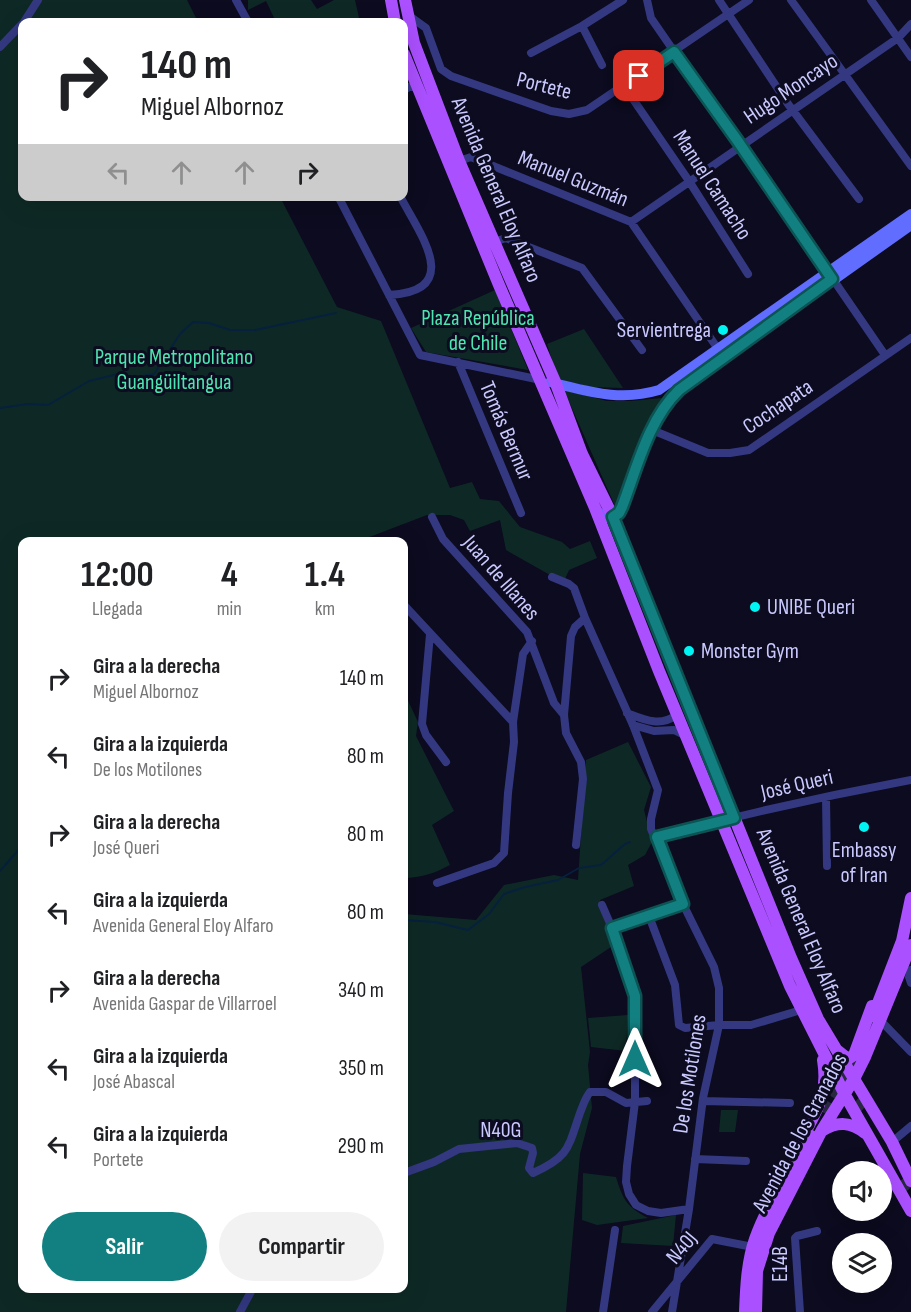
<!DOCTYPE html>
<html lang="es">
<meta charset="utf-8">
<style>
body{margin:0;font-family:"Sofia Sans Condensed",sans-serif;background:#f2f2f2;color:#202124;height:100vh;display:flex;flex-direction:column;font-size:22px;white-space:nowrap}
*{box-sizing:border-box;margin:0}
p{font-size:20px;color:#757577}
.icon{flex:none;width:33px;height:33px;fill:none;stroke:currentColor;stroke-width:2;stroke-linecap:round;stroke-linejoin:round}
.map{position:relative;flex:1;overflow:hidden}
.sheet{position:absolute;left:18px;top:537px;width:390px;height:756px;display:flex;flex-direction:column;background:#fff;border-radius:12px;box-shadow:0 6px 24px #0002}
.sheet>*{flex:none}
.guide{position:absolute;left:18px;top:18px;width:390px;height:183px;border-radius:12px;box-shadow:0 6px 24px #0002;background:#fff;color:#202124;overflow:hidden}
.buttons{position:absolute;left:832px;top:1161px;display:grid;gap:12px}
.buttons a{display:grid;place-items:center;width:60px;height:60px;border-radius:50%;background:#fff;box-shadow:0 6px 24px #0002;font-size:30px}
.pin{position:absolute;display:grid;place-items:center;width:51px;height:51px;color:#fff;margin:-26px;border-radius:12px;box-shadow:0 3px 9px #0006}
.me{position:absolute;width:66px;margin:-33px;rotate:0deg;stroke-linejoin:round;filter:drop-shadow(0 0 4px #0008)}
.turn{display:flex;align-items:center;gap:21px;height:126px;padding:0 24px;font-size:27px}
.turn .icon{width:78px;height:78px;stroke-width:2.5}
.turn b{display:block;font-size:42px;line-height:51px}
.lanes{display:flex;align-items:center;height:57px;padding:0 24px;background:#0003;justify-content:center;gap:30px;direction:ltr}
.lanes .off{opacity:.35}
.eta{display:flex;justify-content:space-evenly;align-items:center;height:102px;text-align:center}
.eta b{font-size:36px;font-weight:700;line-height:42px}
.cta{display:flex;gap:12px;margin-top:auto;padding:12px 24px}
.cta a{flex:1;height:69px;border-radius:36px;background:#128081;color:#fff;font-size:24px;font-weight:700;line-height:69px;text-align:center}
.cta a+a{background:#f2f2f2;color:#202124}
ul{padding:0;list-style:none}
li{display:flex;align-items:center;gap:18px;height:78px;padding:0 24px}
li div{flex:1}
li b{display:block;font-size:22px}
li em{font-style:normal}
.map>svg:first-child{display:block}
.green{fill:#0e2925}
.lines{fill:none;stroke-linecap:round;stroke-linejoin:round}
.stream{stroke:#06203d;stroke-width:2}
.primary-tunnel{stroke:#282841;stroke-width:12;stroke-dasharray:12 6;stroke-linecap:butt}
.street{stroke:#333881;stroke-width:8}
.secondary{stroke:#606dff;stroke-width:10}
.primary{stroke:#ab50ff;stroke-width:12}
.route-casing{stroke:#0c5354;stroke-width:15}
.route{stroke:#128081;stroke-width:10}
.poi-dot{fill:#00f4f3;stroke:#0c0b1f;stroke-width:2}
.labels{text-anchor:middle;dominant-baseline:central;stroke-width:6;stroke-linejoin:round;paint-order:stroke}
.street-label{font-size:22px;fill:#c9c9ff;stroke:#0c0b1f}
.park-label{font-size:22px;fill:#4ee6b0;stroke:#0c0b1f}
.poi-label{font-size:22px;fill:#c9c9ff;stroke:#0c0b1f;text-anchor:start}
</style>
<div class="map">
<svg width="911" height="1312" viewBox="0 0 911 1312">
<rect width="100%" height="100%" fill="#0c0b1f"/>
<path class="green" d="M0 0H187L198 22H22V196L280 197 337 307 381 321 450 488 472 482 480 499 499 501 520 527 562 542 570 549 590 541 597 558 569 570 565 579 550 575 506 550 500 520 470 531 464 520 450 515H427L359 541 22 542V1288H404V914L476 920 504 885 554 875 578 880 586 760 628 742 651 787 644 810 652 842 645 855 628 865 634 886 600 900 614 945 581 967 590 1052 588 1065 592 1108 580 1154 566 1312H0Z
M248 0H311L317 9 334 0H355L360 22H276L266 1 248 10Z
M495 290 528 370 426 352 411 328Z
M584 329 623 388 591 387 558 379 547 344Z
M564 390 607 401H631L662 398 615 506Z
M404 692 418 722 416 736 454 811 432 825 450 865C435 873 421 878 404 878Z
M628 1015 626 1051 591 1047 588 1018Z
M721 1110H738L735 1132H719Z
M583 1173 616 1177C623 1200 627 1207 648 1218L597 1225 582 1220Z
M676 1215 673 1246 621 1243 623 1226Z"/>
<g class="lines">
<path class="stream" d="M0 408 27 404 48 405 89 381 118 374 131 378 154 374 180 334 193 322 209 323 230 330H255L336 313
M0 871 22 846
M404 920 435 922 468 930 489 914 504 894 525 887 558 880 579 868 601 865 625 844 630 842"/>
<path class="primary-tunnel" d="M839 1099 852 1098 864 1108
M824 1113 859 1053
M900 1181 911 1195"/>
<path class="street" d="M236 0 248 22
M647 0 651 18 671 47 741 145 885 355
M719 0 788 104 859 199
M791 0 911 166
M871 0 911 57
M408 15 426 28 441 69 451 76 551 111 569 114 587 110 749 0
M24 22 38 0
M582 26 602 65
M0 47 22 24
M531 53 582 26 623 0
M624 86 689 181 748 274
M404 90 409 87H416
M459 161 471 157 631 222 718 349
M338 196 420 355 541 380
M631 222 898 38 911 24
M494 242 506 238 582 268 642 350
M389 295C465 291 419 233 400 196
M458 362 521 513
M652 430 708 453H730L749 450 911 338
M432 517 443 539 527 632 554 703 564 715
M552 577 569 584 574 588 585 618 633 725 658 790 651 819V829L683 904 714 967 719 988V1025L703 1098 689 1209 672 1312
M404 605 513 722
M430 634 422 724 426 735 446 762
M627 713C645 720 660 727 677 715
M633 725 654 731 674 730 686 736
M826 797 827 866
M656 837C740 815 825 796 911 780
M576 845 583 779 581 762 566 733 564 715 571 636 575 627 585 618
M437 883 494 863 504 853 508 793 514 742 513 722 523 654 532 641
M602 905 612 928 635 996V1102L627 1166 626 1182 629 1194 636 1205 648 1211 661 1213 689 1209
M649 916 675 985 679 1025 685 1028 719 1025H751L801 1010
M612 928 683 904
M911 970 909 977 911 983
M880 1020 911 1052
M703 1101 790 1103
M892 1142 911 1126
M695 1159 746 1161
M404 1173 434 1162 459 1149 517 1143 532 1148 533 1153 529 1168 533 1173C569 1157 568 1148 580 1113 583 1106 585 1098 590 1092H606L626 1103 647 1101
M240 1312 253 1288
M603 1312 615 1230
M652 1312 712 1239 753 1247
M800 1312 795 1238 797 1236 817 1231"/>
<path class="secondary" d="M550 382C588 391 619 402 659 390L911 214
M595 509 605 518 613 517 619 513C641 473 645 423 679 390L911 225"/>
<path class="primary" d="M391 0 395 22
M405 0 414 43 459 161 556 384 582 454 613 517 791 958 818 1019 892 1142 911 1181
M404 54 499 285 595 508 659 671 790 986 845 1095 911 1211
M873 1016 902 941 911 898
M838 1051 848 1059 854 1055 872 1006
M823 1130C838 1121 851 1122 865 1133
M800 1142C816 1111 829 1096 823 1060
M745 1312C746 1287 747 1262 755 1239 768 1203 791 1169 811 1136
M756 1312 757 1271 769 1233 822 1130 854 1079 865 1057 911 945"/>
</g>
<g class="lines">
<g class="route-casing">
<path id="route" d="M635 1059V996L612 928 683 904 657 837 734 818 613 517 619 513 622 507C637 468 648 420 679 390L832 279 737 140 674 52 639 76"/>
</g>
<use href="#route" class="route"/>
</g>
<g class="poi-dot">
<circle cx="723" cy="330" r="6"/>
<circle cx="755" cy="607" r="6"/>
<circle cx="689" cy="651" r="6"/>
<circle cx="864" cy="827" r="6"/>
</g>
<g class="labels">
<g class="street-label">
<text transform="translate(544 86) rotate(14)">Portete</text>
<text transform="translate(791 89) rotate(-34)">Hugo Moncayo</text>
<text transform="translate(573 179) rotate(22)">Manuel Guzmán</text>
<text transform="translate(712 185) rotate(57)">Manuel Camacho</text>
<text transform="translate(496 190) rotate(67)">Avenida General Eloy Alfaro</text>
<text transform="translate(778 407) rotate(-34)">Cochapata</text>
<text transform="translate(506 431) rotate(67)">Tomás Bermur</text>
<text transform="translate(501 578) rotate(49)">Juan de Illanes</text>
<text transform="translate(797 785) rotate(-13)">José Queri</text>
<text transform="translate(801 921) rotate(67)">Avenida General Eloy Alfaro</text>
<text transform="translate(690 1074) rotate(-81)">De los Motilones</text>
<text x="501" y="1130">N40G</text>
<text transform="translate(800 1133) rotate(-62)">Avenida de los Granados</text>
<text transform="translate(682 1248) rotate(-50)">N40J</text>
<text transform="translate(780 1264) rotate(-90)">E14B</text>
</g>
<g class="park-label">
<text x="478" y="318">Plaza República<tspan x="478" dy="25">de Chile</tspan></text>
<text x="174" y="357">Parque Metropolitano<tspan x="174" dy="25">Guangüiltangua</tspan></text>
</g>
<g class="poi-label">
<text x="711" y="330" text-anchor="end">Servientrega</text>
<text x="767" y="607">UNIBE Queri</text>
<text x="701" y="651">Monster Gym</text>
<text x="864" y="850" text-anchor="middle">Embassy<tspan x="864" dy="25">of Iran</tspan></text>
</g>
</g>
</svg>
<div class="buttons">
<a><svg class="icon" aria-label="sound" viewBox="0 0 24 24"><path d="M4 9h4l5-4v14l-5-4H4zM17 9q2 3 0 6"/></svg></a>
<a><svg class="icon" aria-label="layers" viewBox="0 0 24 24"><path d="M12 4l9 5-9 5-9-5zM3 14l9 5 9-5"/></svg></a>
</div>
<div class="pin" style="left:639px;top:76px;background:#d93025"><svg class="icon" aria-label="arrive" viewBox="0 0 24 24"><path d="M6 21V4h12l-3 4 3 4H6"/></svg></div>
<svg class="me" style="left:635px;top:1059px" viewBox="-20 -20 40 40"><path d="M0-17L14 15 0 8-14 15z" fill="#128081" stroke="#fff" stroke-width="4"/></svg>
<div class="guide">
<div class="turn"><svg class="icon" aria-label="right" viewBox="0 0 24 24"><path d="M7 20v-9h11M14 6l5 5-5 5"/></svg><div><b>140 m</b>Miguel Albornoz</div></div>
<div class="lanes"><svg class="icon off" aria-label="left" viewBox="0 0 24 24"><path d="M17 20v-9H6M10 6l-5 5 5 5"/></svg><svg class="icon off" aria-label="ahead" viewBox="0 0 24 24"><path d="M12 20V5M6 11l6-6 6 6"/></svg><svg class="icon off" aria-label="ahead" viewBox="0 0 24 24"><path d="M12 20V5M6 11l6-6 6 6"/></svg><svg class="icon" aria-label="right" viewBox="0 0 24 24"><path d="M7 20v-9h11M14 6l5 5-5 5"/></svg></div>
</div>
<section class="sheet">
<div class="eta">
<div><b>12:00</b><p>Llegada</p></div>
<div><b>4</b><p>min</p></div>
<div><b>1.4</b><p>km</p></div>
</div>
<ul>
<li><svg class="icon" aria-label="right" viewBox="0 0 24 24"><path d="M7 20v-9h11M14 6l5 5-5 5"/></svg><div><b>Gira a la derecha</b><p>Miguel Albornoz</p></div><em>140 m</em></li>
<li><svg class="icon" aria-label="left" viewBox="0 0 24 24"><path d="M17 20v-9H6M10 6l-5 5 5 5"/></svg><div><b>Gira a la izquierda</b><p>De los Motilones</p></div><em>80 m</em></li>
<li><svg class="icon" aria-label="right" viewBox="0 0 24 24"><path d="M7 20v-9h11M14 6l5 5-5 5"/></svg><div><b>Gira a la derecha</b><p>José Queri</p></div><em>80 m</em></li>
<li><svg class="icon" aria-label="left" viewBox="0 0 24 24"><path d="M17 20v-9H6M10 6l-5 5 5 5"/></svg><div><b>Gira a la izquierda</b><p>Avenida General Eloy Alfaro</p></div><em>80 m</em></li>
<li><svg class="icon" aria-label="right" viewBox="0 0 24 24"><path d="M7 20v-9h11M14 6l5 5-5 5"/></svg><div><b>Gira a la derecha</b><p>Avenida Gaspar de Villarroel</p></div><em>340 m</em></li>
<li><svg class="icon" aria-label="left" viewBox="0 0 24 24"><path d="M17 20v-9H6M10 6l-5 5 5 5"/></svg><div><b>Gira a la izquierda</b><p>José Abascal</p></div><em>350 m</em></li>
<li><svg class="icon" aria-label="left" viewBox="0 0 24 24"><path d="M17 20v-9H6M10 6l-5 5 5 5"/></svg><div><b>Gira a la izquierda</b><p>Portete</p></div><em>290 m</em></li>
</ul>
<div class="cta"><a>Salir</a><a>Compartir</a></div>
</section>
</div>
